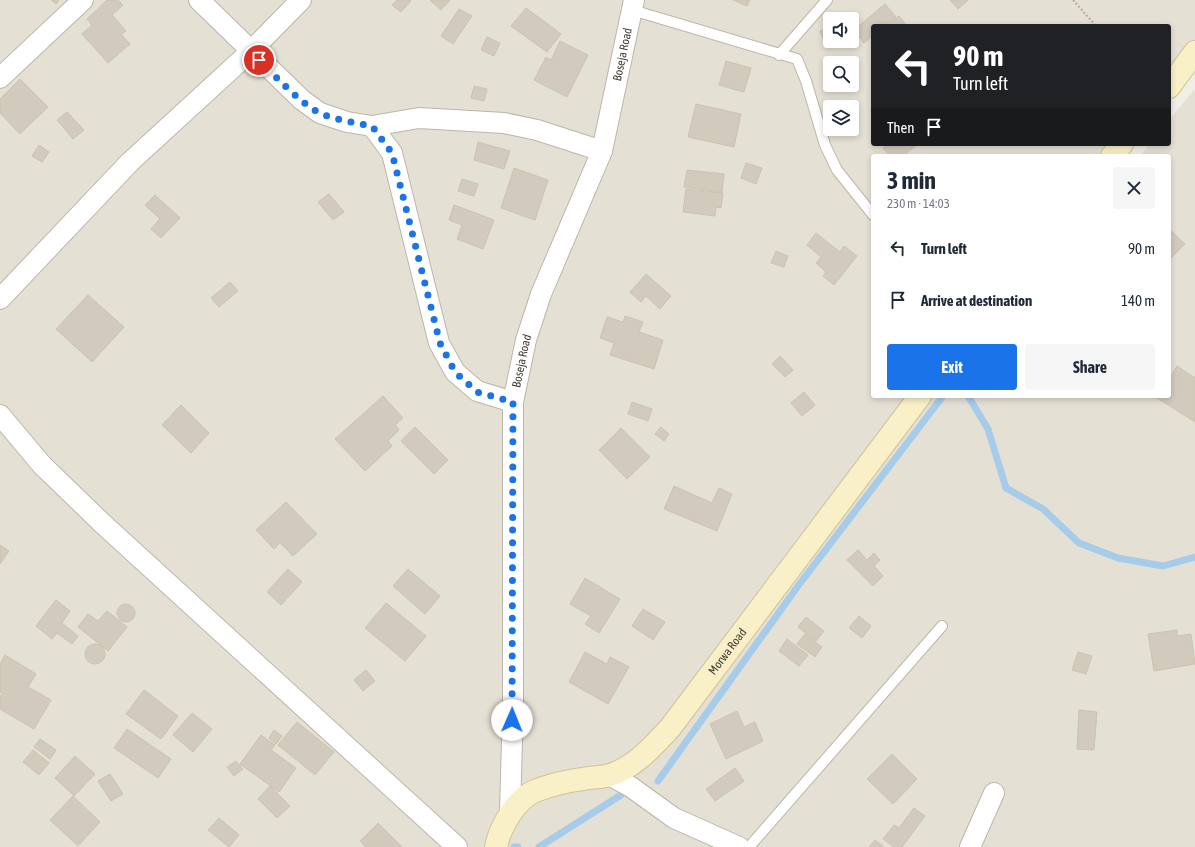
<!DOCTYPE html>
<meta charset="utf-8">
<style>
body{margin:0;font-family:"Asap Condensed",sans-serif;background:#f6f6f7;color:#1f2937;height:100vh;display:flex;flex-direction:column;font-size:15px;white-space:nowrap}
*{box-sizing:border-box;margin:0}
p{font-size:13px;color:#747a83}
.icon{flex:none;width:22px;height:22px;fill:none;stroke:currentColor;stroke-width:2;stroke-linecap:round;stroke-linejoin:round}
.map{position:relative;flex:1;overflow:hidden}
.sheet{position:absolute;left:871px;top:154px;width:300px;height:244px;display:flex;flex-direction:column;background:#fff;border-radius:4px;box-shadow:0 2px 6px #0003}
.sheet>*{flex:none}
.hud{position:absolute;left:871px;top:24px;width:300px;height:122px;border-radius:4px;box-shadow:0 2px 6px #0003;background:#202124;color:#fff;overflow:hidden}
.tools{position:absolute;left:823px;top:12px;display:grid;gap:8px}
.tools a{display:grid;place-items:center;width:36px;height:36px;border-radius:4px;background:#fff;box-shadow:0 2px 6px #0003;font-size:20px}
.pin{position:absolute;display:grid;place-items:center;width:34px;height:34px;color:#fff;margin:-17px;border:2px solid #fff;border-radius:50%;box-shadow:0 1px 4px #0007}
.me{position:absolute;width:44px;margin:-22px;rotate:1deg;stroke-linejoin:round;filter:drop-shadow(0 0 3px #0008)}
.turn{display:flex;align-items:center;gap:14px;height:84px;padding:0 16px;font-size:18px}
.turn .icon{width:52px;height:52px;stroke-width:2.5}
.turn b{display:block;font-size:28px;line-height:34px}
.then{display:flex;align-items:center;height:38px;padding:0 16px;background:#0003;gap:8px;font-size:15px}
.round{display:grid;place-items:center;flex:none;width:42px;height:42px;border-radius:4px;background:#f6f6f7}
.overview{display:flex;align-items:center;justify-content:space-between;height:68px;padding:0 16px}
h1{font-size:24px;font-weight:700;line-height:30px}
.primary-button{display:flex;gap:8px;margin-top:auto;padding:8px 16px}
.primary-button a{flex:1;height:46px;border-radius:4px;background:#1a73e8;color:#fff;font-size:16px;font-weight:700;line-height:46px;text-align:center}
.primary-button a+a{background:#f6f6f7;color:#1f2937}
ul{padding:0;list-style:none}
li{display:flex;align-items:center;gap:12px;height:52px;padding:0 16px}
li div{flex:1}
li b{display:block;font-size:15px}
li em{font-style:normal}
.map>svg:first-child{display:block}
.residential{fill:#e5e0d4;fill-rule:evenodd}
.lines{fill:none;stroke-linecap:round;stroke-linejoin:round}
.stream{stroke:#a6ccea;stroke-width:7}
.building{fill:#d2cabc;stroke:#ccc2b0}
.lane-casing{stroke:#bcb6a9;stroke-width:12}
.street-casing{stroke:#bcb6a9;stroke-width:22}
.secondary-casing{stroke:#cec398;stroke-width:24}
.path{stroke:#bdb29b;stroke-width:2.5;stroke-dasharray:2 2;stroke-linecap:butt}
.lane{stroke:#fff;stroke-width:10}
.street{stroke:#fff;stroke-width:20}
.secondary{stroke:#faf0c7;stroke-width:22}
.route{stroke:#1a73e8;stroke-width:7;stroke-dasharray:0 12.6}
.labels{text-anchor:middle;dominant-baseline:central;stroke-width:3;stroke-linejoin:round;paint-order:stroke}
.street-label{font-size:12px;fill:#443f36;stroke:#fff}
</style>
<div class="map">
<svg width="1195" height="847" viewBox="0 0 1195 847">
<rect width="100%" height="100%" fill="#f1eee6"/>
<path class="residential" d="M0 0H1195V52L1169 87V26H873V144H1122L1112 156H873V396H1169V156H1140L1150 144H1169V120L1195 89V847H0ZM830 19H852V41H830ZM830 63H852V85H830ZM830 107H852V129H830Z"/>
<g class="lines">
<path class="stream" d="M968 396 988 429 1006 488 1043 509 1079 543 1118 558 1163 566 1195 557
M658 781 798 586 943 396
M514 847H518
M539 847 621 795"/>
</g>
<path class="building" d="M51 0H59L56 4Z
M107 0H118L123 5 112 15 126 31 121 34 130 44 108 63 82 34 92 25 87 19Z
M397 0H410L411 1 401 12 392 5Z
M430 0H450L441 10Z
M733 0H750L747 6Z
M950 0H968L958 9Z
M885 4 896 17 885 26H873V35L864 43 854 30Z
M526 8 561 34 547 52 511 26Z
M459 9 472 16 453 44 441 36Z
M899 16 907 26H887Z
M830 27V41H839L826 46 820 31Z
M487 37 500 43 494 56 481 50Z
M560 41 588 55 567 97 534 80 546 57 551 60Z
M726 61 751 68 744 92 719 85Z
M20 79 48 107 20 134 0 113V99Z
M474 86 487 89 484 101 471 98Z
M696 104 741 114 734 147 688 137Z
M67 112 84 130 73 139 57 120Z
M478 142 510 151 504 169 474 160Z
M888 144H918L903 156H890L883 148Z
M39 145 49 152 42 162 32 156Z
M746 163 762 168 756 184 741 178Z
M514 168 548 180 535 220 501 208Z
M687 170 724 174 722 192 684 187Z
M462 179 478 184 474 196 458 191Z
M686 189 723 193 721 208 716 207 715 216 683 212Z
M329 194 344 212 333 220 318 202Z
M155 195 180 218 161 238 151 229 160 219 145 205Z
M454 205 494 220 483 249 457 239 462 225 449 220Z
M1169 229 1185 244 1169 260Z
M816 233 840 252 844 246 857 256 834 285 823 276 826 272 816 263 821 257 807 245Z
M776 251 788 256 784 267 771 263Z
M646 274 671 296 660 309 646 296 641 302 630 292Z
M230 282 238 291 219 307 211 298Z
M88 295 124 327 92 362 56 329Z
M625 316 643 322 639 332 663 340 654 369 610 355 614 343 600 338 607 317 623 322Z
M780 356 793 370 785 377 772 364Z
M1177 366 1195 378V422L1157 398 1158 396H1169V379Z
M804 392 815 405 802 416 791 403Z
M383 396 403 418 395 425 399 430 388 441 392 446 365 471 335 439Z
M632 402 652 409 648 421 628 414Z
M181 405 209 433 191 453 162 425Z
M415 427 448 460 434 474 401 441Z
M661 427 669 434 664 441 655 434Z
M621 428 650 457 627 479 599 450Z
M674 486 712 503 719 488 732 494 717 531 664 509Z
M286 502 317 534 293 556 280 543 274 549 256 530Z
M0 545 9 551 0 564Z
M858 550 867 560 874 553 880 560 874 566 883 576 873 586 847 560Z
M288 569 302 582 281 605 267 592Z
M408 569 440 596 425 614 393 586Z
M585 578 620 599 599 633 585 624 591 616 570 604Z
M56 600 70 611 62 623 78 636 72 644 57 633 52 639 36 626Z
M386 603 426 636 405 661 365 628Z
M117 613a9 9 0 1 1 18 0a9 9 0 1 1-18 0Z
M643 609 665 622 653 640 632 626Z
M107 611 127 627 108 651 78 627 88 614 98 621Z
M859 616 871 626 862 638 849 628Z
M806 617 824 631 816 641 798 627Z
M1177 630V636L1191 634 1195 664 1154 671 1148 634Z
M805 634 822 647 815 657 797 644Z
M787 639 808 655 799 666 779 651Z
M85 654a10 10 0 1 1 20 0a10 10 0 1 1-20 0Z
M585 652 607 664 610 657 629 667 608 704 569 682Z
M1078 652 1092 656 1086 674 1072 670Z
M5 655 36 674 28 687 51 700 34 729 0 709V697L2 693 0 692V664Z
M366 670 375 681 363 691 354 680Z
M144 690 178 716 161 739 126 714Z
M1079 710 1097 712 1094 750 1077 749Z
M737 711 744 727 755 722 763 741 726 759 710 724Z
M192 713 212 729 193 752 173 735Z
M297 722 334 752 315 775 278 745Z
M127 729 171 759 158 778 114 748Z
M274 730 282 736 276 744 269 738Z
M261 735 275 745 271 750 296 768 279 792 240 764Z
M40 739 56 750 50 759 34 747Z
M33 750 49 763 39 775 23 762Z
M892 754 917 779 893 804 867 779Z
M75 756 95 774 74 796 55 778Z
M236 761 243 769 234 776 227 767Z
M735 768 744 781 715 801 706 789Z
M110 774 123 794 111 801 98 781Z
M270 786 290 806 277 818 258 799Z
M73 796 100 822 78 846 50 820Z
M914 808 925 816 902 847H894L883 839 894 825 899 828Z
M219 818 239 835 229 847 208 830Z
M378 823 402 847H366L360 841Z
M875 840 883 846V847H869Z"/>
<g class="lines">
<g class="lane-casing">
<path id="lane" d="M632 10 797 59 806 81 825 145 837 170 873 215
M779 55 827 0
M749 847 942 626"/>
</g>
<g class="street-casing">
<g id="street">
<path d="M199 0 302 100 320 113 347 122 372 126 392 153 439 343 455 372 477 391 513 402"/>
<path d="M0 78 83 0"/>
<path d="M372 126 419 118 504 123 537 130 602 151"/>
<path d="M0 299 130 162 251 51 301 0"/>
<path d="M0 415 42 465 103 524 457 847"/>
<path d="M609 775 631 787 674 818 739 847"/>
<path id="s1" d="M510 812 513 704V402L526 340 541 294 602 151 634 0"/>
<path d="M970 847 994 793"/>
</g>
</g>
<g class="secondary-casing">
<g id="secondary">
<path d="M1169 87 1195 52"/>
<path d="M1112 156 1122 144"/>
<path id="s2" d="M496 847C500 827 516 799 535 791 550 785 567 781 583 779 591 777 601 778 610 775 635 767 652 747 670 728L920 396"/>
</g>
</g>
<path class="path" d="M1073 0 1096 26"/>
<use href="#lane" class="lane"/>
<use href="#street" class="street"/>
<use href="#secondary" class="secondary"/>
</g>
<g class="lines">
<path class="route" d="M259 60C274 75 303 106 322 114 338 120 355 123 372 126L392 153 440 343 455 372 477 392 513 402 512 720"/>
</g>
<g class="labels">
<g class="street-label">
<text stroke="none"><textPath href="#s1" startOffset="776">Boseja Road</textPath></text>
<text stroke="none"><textPath href="#s1" startOffset="452">Boseja Road</textPath></text>
<text stroke="none"><textPath href="#s2" startOffset="320">Morwa Road</textPath></text>
</g>
</g>
</svg>
<div class="tools">
<a><svg class="icon" aria-label="sound" viewBox="0 0 24 24"><path d="M4 9h4l5-4v14l-5-4H4zM17 9q2 3 0 6"/></svg></a>
<a><svg class="icon" aria-label="search" viewBox="0 0 24 24"><circle cx="10" cy="10" r="6"/><path d="M15 15l6 6"/></svg></a>
<a><svg class="icon" aria-label="layers" viewBox="0 0 24 24"><path d="M12 4l9 5-9 5-9-5zM3 14l9 5 9-5"/></svg></a>
</div>
<div class="pin" style="left:259px;top:60px;background:#d93025"><svg class="icon" aria-label="arrive" viewBox="0 0 24 24"><path d="M6 21V4h12l-3 4 3 4H6"/></svg></div>
<svg class="me" style="left:512px;top:720px" viewBox="-20 -20 40 40"><circle r="19" fill="#fff"/><path d="M0-13L10 11 0 6-10 11z" fill="#1a73e8"/></svg>
<div class="hud">
<div class="turn"><svg class="icon" aria-label="left" viewBox="0 0 24 24"><path d="M17 20v-9H6M10 6l-5 5 5 5"/></svg><div><b>90 m</b>Turn left</div></div>
<div class="then">Then<svg class="icon" aria-label="arrive" viewBox="0 0 24 24"><path d="M6 21V4h12l-3 4 3 4H6"/></svg></div>
</div>
<section class="sheet">
<div class="overview"><div><h1>3 min</h1><p>230 m · 14:03</p></div><a class="round"><svg class="icon" aria-label="close" viewBox="0 0 24 24"><path d="M6 6l12 12M18 6L6 18"/></svg></a></div>
<ul>
<li><svg class="icon" aria-label="left" viewBox="0 0 24 24"><path d="M17 20v-9H6M10 6l-5 5 5 5"/></svg><div><b>Turn left</b></div><em>90 m</em></li>
<li><svg class="icon" aria-label="arrive" viewBox="0 0 24 24"><path d="M6 21V4h12l-3 4 3 4H6"/></svg><div><b>Arrive at destination</b></div><em>140 m</em></li>
</ul>
<div class="primary-button"><a>Exit</a><a>Share</a></div>
</section>
</div>
